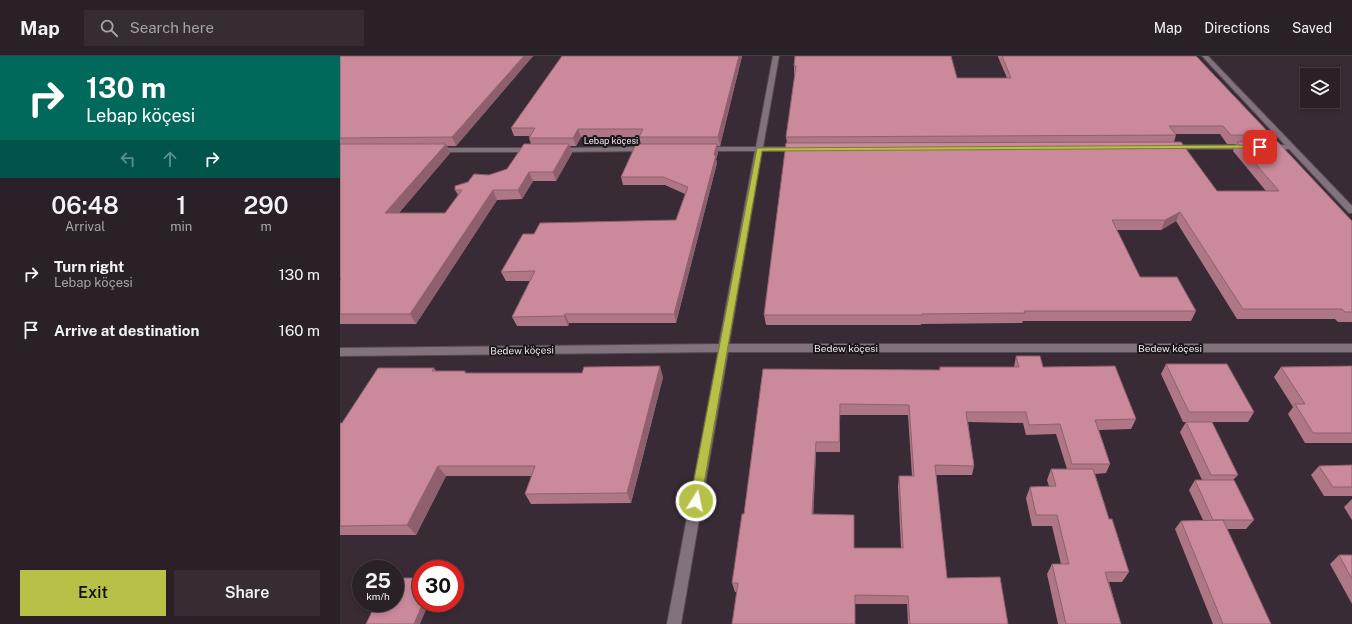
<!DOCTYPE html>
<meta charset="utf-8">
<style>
body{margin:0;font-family:"Public Sans",sans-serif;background:#362d34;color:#f1f3f6;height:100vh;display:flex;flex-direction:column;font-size:15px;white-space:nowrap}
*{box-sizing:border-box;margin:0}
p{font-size:13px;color:#a5a3a8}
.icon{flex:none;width:22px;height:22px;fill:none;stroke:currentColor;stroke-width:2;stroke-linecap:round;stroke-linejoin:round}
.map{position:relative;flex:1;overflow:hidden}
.panel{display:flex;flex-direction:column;background:#2a2028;width:340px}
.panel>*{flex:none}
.top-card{background:#00695c;color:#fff;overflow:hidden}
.fabs{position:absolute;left:960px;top:12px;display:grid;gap:8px}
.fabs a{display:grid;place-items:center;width:40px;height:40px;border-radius:0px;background:#2a2028;box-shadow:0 2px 6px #0003,0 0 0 1px #463e45;font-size:20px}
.speed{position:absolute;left:12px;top:504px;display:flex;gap:8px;font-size:20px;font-weight:700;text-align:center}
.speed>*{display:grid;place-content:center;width:52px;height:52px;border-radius:50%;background:#2a2028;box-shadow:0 2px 6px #0003,0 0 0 1px #463e45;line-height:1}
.speed small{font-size:10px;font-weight:400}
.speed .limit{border:6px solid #d22;background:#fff;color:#111}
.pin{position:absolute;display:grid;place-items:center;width:34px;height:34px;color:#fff;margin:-17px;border-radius:8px;box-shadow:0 2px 6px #0006}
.me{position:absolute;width:44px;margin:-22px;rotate:10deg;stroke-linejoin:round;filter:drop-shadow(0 0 3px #0008)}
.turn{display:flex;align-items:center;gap:14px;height:84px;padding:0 20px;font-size:18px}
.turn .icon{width:52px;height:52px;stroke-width:2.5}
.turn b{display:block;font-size:28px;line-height:34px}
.lanes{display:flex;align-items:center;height:38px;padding:0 20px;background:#0003;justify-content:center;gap:20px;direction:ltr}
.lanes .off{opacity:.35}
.eta{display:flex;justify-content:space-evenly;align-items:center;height:68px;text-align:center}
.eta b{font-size:24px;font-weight:600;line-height:28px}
.cta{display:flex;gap:8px;margin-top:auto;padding:8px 20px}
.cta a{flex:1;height:46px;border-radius:0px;background:#b8c147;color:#111;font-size:16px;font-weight:600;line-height:46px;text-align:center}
.cta a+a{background:#362d34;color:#f1f3f6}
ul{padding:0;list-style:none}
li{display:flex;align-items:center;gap:12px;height:56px;padding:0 20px}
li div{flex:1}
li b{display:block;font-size:15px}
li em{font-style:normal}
header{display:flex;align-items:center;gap:24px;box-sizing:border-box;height:56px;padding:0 20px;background:#2a2028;border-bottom:1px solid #463e45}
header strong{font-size:19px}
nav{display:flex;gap:22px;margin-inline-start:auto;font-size:14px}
.search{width:280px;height:36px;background:#362d34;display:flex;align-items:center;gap:10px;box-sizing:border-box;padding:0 14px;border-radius:0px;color:#a5a3a8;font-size:15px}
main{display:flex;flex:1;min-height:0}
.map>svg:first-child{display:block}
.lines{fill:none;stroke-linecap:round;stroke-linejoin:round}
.street-casing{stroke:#554a53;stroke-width:2}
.street{fill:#81727e;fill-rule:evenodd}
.wall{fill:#af7686;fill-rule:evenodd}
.shaded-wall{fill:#8e606d}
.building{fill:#cb899c;stroke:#8e606d;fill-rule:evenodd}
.route{fill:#b8c147;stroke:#787d2e}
.labels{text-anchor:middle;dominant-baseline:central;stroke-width:4;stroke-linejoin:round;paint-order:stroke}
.far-street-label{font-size:9px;fill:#efe6ed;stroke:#1b161a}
.street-label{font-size:10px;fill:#efe6ed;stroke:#1b161a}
</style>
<header>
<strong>Map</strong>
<div class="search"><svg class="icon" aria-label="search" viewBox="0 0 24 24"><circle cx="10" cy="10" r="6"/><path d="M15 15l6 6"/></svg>Search here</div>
<nav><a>Map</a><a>Directions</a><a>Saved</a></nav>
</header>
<main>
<section class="panel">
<div class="top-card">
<div class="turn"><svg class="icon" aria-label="right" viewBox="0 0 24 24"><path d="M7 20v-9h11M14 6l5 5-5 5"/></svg><div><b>130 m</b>Lebap köçesi</div></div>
<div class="lanes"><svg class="icon off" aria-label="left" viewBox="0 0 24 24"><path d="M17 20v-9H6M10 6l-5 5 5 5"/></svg><svg class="icon off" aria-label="ahead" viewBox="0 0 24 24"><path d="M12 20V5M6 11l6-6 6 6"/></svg><svg class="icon" aria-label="right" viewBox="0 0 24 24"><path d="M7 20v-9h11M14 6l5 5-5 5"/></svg></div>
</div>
<div class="eta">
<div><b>06:48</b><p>Arrival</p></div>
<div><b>1</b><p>min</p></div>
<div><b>290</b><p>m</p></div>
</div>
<ul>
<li><svg class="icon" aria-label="right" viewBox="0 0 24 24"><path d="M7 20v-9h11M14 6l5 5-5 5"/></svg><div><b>Turn right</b><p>Lebap köçesi</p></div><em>130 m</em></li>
<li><svg class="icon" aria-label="arrive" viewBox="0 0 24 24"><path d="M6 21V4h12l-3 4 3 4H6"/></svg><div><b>Arrive at destination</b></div><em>160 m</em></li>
</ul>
<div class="cta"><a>Exit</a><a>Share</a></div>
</section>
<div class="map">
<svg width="1012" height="568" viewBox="0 0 1012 568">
<rect width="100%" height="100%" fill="#382b35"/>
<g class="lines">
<g class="street-casing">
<path id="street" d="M433 0H439L423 91H458L462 93 458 95H422L389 288H1012V296H388L341 568H327L378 296 0 300V292L379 288 415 95H364L360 93 364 91H416Z
M862 0H868L1012 150V157H1009L949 93H927V89H945Z
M829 89H908L912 91 908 93H829Z
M306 91H309V95L218 96 214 94 218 92Z
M93 92H194L198 94 194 96H96L92 94Z"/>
</g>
<use href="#street" class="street"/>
</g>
<path class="wall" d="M0 0H193L116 90H107L110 97 59 157H105L118 139 115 134 149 119 167 113 191 88 189 82 190 80H174L171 72 402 0 380 90H377L378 97 376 103 377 107 336 267H229L228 270H177L172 261 191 225H166L161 216 194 178 336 164 345 138 325 129H283L281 121 301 88 299 81H241L236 90H230L232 97 216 125H193L182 143 157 144 76 268H0Z
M658 0H856L931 79 927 85 1012 165V266H998L995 263H897L836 165 821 174H777L800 221 856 255 851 265H683L682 267 581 268V269H426L424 259 447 87 446 81 455 18H454V10L617 22H667L658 1ZM836 78H880L887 88H896L893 95 926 135H877L834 86 836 79Z
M676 300 703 311 796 363 791 373 759 374 770 408 766 417 755 418 769 463 789 516 782 526H769L781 568H718L707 518 712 508H721L712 470H692L686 442 690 431 709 430 707 424 711 413H727L716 378 686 379 683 367 628 366 634 410 632 419H596L607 522 668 568H568L567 548H515L395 536 392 527 404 458 423 313 599 314 600 311H674ZM500 359H568L572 420H559L558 430 561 492H514L473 458 476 396H500Z
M826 308 914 356 908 366H851L898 419 893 424 914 464 906 473H887L931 568H873L835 473 841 465 863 464 849 434 855 424H862L840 376 846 366H843L821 318Z
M1012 310V387H965L948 358 953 351 934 321 941 311Z
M94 312 96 315H125L126 317 323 321 291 447 191 448 185 438 192 420H106L76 479H0V367H2Z
M1012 409V440H984L971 419 979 410Z
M1012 443V464L1004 451Z
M999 499H1012V548L990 508Z"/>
<path class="shaded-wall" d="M184 0H193L116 90 112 81Z
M399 0H402L380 90 378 81Z
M238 73 241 81 236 90 233 82Z
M106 88 110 97 51 166 45 157Z
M229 88 232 97 216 125 213 116Z
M377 88 378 97 376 103 377 107 336 267 334 258Z
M189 116 193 125 182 143 178 134Z
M153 134 157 144 76 268 70 258Z
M840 156 836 165 821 174 825 164Z
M225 258 229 267 228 270 224 260Z
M320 310 323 321 291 447 287 437Z
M476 386V396L473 468 472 458Z
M98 410 106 420 76 479 67 469Z
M83 547H89L80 568H74Z"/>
<path class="building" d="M0 0H184L112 81 0 82Z
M222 0H399L378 81H299L303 73H238L233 82H189L195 72H171Z
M455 0H611L617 22H671L662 0H856L931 79H891L883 70H829L836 79 446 81 456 10H454Z
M937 85 1012 165V256H1005L1002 253H903L840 156 825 164H772L800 221H837L856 255H684L685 257 582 258V259H424L446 87 841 86 877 135H939L897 86Z
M0 88H106L45 157H105L122 134H115V130L128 126 134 118 149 119 167 113 184 88H229L213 116H189L178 134H153L70 258H0V224L1 223 0 222Z
M296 88H377L374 99H376L334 258H225L224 260 172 261 195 215 161 216 183 178H194L200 167 336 164 348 131 323 121H281Z
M676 300H700L703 311 775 310 796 363 755 364 770 408H732L720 368 689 369 686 356H626L634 410 595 409 607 522 660 521 668 568H570L568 540 515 539V568H392L398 527H392L402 458H404L423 313 600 314V311H679ZM500 348 569 349 574 420H559L563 492H514V459L472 458 476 386H499Z
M826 308H887L914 356H849Z
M320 310 287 437 185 438 195 410H98L67 469 0 470V367H2L38 312H94L92 315H125V317H242L244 311Z
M1012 310V377H973L955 348H965L941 311Z
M846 366H872L898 419H871Z
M1012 409V431H993L979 410Z
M711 413H753L769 463H772L789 516H765L781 568H726L712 508H729L717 459H696L690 431 716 430Z
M855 424H894L914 464H873Z
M883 464 931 568H883L841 465Z
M999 499H1012V523Z
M55 522H81V547H83L74 568H26L36 547H55Z"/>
<path class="route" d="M920 89 923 91 922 92 422 95 361 445 360 449 356 450 352 449 350 445 417 92Z"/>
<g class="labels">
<g class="far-street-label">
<text x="271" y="84">Lebap köçesi</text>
</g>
<g class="street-label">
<text x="506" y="292">Bedew köçesi</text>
<text x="830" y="292">Bedew köçesi</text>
<text transform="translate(182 294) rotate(-1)">Bedew köçesi</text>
</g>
</g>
</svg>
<div class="fabs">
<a><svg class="icon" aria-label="layers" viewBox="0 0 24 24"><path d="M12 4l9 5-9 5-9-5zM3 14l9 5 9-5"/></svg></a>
</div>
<div class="speed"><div>25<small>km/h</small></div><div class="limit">30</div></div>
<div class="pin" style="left:920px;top:91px;background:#d93025"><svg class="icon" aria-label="arrive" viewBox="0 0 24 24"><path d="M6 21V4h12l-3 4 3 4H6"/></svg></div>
<svg class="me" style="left:356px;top:445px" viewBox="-20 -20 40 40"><circle r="17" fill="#b8c147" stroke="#fff" stroke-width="3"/><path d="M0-11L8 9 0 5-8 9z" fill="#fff"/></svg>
</div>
</main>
